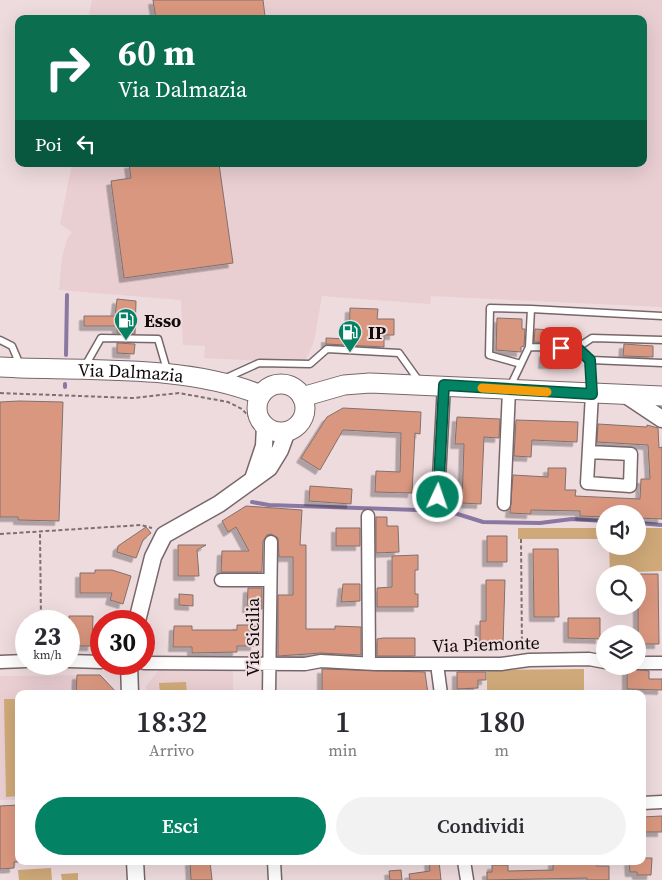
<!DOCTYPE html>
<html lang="it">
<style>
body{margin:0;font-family:"Source Serif 4",serif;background:#f2f2f3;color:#2b2b33;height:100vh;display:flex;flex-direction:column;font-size:19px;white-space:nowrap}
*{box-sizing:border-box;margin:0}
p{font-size:16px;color:#7c7c81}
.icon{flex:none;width:28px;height:28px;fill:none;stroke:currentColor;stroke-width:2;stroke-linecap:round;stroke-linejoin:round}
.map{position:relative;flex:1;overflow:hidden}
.drawer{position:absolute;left:15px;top:690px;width:631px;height:175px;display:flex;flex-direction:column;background:#fff;border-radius:10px;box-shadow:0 5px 20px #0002}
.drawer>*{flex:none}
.guide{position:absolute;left:15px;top:15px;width:632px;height:152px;border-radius:10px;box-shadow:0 5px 20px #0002;background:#0b6e4f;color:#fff;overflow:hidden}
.fabs{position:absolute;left:596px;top:505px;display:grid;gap:10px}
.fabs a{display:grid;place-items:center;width:50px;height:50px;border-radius:50%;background:#fff;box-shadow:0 5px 20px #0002;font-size:25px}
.speed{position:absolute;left:15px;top:610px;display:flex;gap:10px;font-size:25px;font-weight:700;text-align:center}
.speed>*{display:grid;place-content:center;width:65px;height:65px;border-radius:50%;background:#fff;box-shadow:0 5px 20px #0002;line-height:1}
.speed small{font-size:12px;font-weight:400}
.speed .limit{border:8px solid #d22;background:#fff;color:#111}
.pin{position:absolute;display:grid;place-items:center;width:42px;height:42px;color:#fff;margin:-21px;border-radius:10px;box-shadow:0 2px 8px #0006}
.me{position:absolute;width:55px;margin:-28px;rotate:3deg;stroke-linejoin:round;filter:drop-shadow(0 0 4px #0008)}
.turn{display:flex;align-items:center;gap:18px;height:105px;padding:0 20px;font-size:22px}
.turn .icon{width:65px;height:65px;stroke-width:2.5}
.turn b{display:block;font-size:35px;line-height:42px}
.then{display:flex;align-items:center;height:48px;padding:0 20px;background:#0003;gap:10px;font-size:19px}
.eta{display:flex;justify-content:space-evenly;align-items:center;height:85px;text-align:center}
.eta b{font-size:30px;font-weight:600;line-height:35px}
.primary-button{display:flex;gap:10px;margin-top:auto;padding:10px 20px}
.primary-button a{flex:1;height:58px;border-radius:30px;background:#048364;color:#fff;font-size:20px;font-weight:600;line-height:58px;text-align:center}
.primary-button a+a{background:#f2f2f3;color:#2b2b33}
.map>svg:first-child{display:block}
.built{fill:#e9ced2}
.green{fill:#cfa979}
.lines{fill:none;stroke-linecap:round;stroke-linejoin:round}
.stream{stroke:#8a78a2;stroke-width:4}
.building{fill:#da977f;stroke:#81716c;filter:url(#shadow)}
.service-casing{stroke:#77676a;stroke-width:9}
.minor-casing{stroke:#77676a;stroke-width:15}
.tertiary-casing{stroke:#77676a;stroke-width:19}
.secondary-casing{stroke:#77676a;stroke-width:21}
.path{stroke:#7c7072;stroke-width:2;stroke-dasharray:4 2.5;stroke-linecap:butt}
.service{stroke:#fff;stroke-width:6}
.minor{stroke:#fff;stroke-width:12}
.tertiary{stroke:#fff;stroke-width:16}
.secondary{stroke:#fff;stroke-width:19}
.route-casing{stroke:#035541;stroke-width:12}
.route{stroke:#048364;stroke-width:9}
.slow{stroke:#f59e0b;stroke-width:9}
.labels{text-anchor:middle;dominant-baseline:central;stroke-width:4;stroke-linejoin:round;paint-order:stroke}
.poi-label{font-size:18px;font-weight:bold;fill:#100a0b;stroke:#eedbde;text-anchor:start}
.street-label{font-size:18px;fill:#100a0b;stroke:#eedbde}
</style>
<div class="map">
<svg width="662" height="880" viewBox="0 0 662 880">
<defs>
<filter id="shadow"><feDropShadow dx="-4.5" dy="4.5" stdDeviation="0" flood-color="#0004"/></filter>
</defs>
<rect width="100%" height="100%" fill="#eedbde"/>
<path class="built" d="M92 0H662V307L431 296 430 304 322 296 314 341 309 353 304 362H291L204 358 205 346 183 345 181 300 59 290 62 258 67 239 72 232 60 224 72 164H644V19H88Z
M233 668V694H146V686L159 670Z
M100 675 115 691 116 694H19V800H0V676Z"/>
<path class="green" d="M518 528H605V539H518Z
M638 528H662V571L610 573 609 546H638Z
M584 669V694H487V670Z
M186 682 187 694H160L159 683Z
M4 699H19V796L6 797Z
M51 868 52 880H19L18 870Z
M78 873V880H62L61 874Z"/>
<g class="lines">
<path class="stream" d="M66 355 67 295
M65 387V384
M252 502 269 505 448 511 483 522 540 523 572 519 605 521
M638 523 662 525"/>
</g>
<path class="building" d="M153 0H263L265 16 247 19H156Z
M129 164H219L233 263 124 278 111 181 131 178Z
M117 299 136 301 135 334 117 333V326H84V316H115Z
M350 308 378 309 377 319H394V335H384V347L326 344V338L349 339Z
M497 318 522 319V329H525L524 346 521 347V352L496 350Z
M535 329 566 331 565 343 534 342Z
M117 343 135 344 134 354 117 353Z
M624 344 653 346V357L623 356Z
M544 352 565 353V364H543Z
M19 401 63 402 59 521 18 520V517H0V402Z
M343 408 421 412 420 434 415 433 412 493 375 492 376 471 400 472 401 433 343 430 320 470 301 458 327 417Z
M457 417 500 419 499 438 484 437 481 504 462 503 464 444H455Z
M516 420 578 422 577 442 532 440 531 457 514 456Z
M598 424 647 427V425L658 428 659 448 662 447V519L638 518V514H605V517L580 516V511L531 510V514L510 513 513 475 548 477V468H566L565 490H576L575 496 640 499 641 479H650L648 445 597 442Z
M310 486 352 489 351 504 309 501Z
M246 506 302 510 300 545H306V629H335V626L361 627V655L321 653 278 656V595H293V557H279L278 538 271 534 267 535 263 541 262 572H221L222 551H249L236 527 228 532 222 521Z
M376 517H387V526H398L399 552 376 553Z
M146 527 151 533 143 540 136 558 117 552 118 546Z
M336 528H360V546H336Z
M487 536H507V562H487Z
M178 545H206L197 550 199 576H178Z
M533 549H558L559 617H534Z
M418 555V570H415V594H418V607H377V588L392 587V556Z
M95 570H112L131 576 123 604 110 600 112 593H80V573H95Z
M638 574H658L659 644H638Z
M486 580H505L503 645H480V621H486Z
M343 584H360V601L341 602Z
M248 588H262V609L247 608Z
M179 594 193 595V606L179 605Z
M69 616H93L92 646H69Z
M568 618H600V639L568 638Z
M237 625H255V646H237V652L192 653V647H173L174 626H192V630H237Z
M383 638H415V656H377V639Z
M627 668 649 671V679H662V690L627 689Z
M322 669 425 672 428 694 346 691V694H322Z
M457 672H486V680H478V688L457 689Z
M77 675H100L118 694H76Z
M19 805V862H14V868L0 869V806Z
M662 816V832H642V817Z
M642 858H652L651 875H637V872H630L629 861H642Z
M190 861H210L212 880H191Z
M429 861H439L441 880H410L409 874 430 871Z
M553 861 597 863V866H609V880H587V878L487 880V872H492V865H508V871L553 870Z
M401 870 402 880H390L389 871Z"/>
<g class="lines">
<g class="service-casing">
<path id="service" d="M0 340 12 346 20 365
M529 347 531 309 662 316
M577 348 592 338 662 340
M591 360 662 363
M521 364 489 355 490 308 531 309
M85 366 101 338 158 339 167 370
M226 378 259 363 310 364 327 349 399 353 419 381
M510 387 529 347 577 348 591 360 592 390"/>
</g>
<g class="minor-casing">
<path id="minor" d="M589 452 631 454 630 486 587 483 592 394
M438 497 444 385
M504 504 509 390
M368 516 369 663
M221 580H270
M69 661 101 662
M0 662 26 661
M144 663 305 664 321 661 375 664H501L529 660 589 659 605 662
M638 663H662
M437 664 441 694
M269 694 271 542
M642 803 662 802
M274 861 275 880
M464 861 467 880"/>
</g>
<g class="tertiary-casing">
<path id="tertiary" d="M626 395 662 419
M253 479 264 446 265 426
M137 621 153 557 164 535 219 504 269 468 280 450 287 431
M129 664 130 694
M135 861 136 880"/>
</g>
<g class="secondary-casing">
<g id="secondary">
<path id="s1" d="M0 367C83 372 183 363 261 395"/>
<circle cx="281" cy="408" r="24"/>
<path d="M302 397 344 385 370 383 662 396"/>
</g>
</g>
<path class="path" d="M0 393 133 398 179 393 228 402 242 409 252 420
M0 534 141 525 152 528
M40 534 41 621
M521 539 522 649"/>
<use href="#service" class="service"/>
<use href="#minor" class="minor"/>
<use href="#tertiary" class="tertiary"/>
<use href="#secondary" class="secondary"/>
</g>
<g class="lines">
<g class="route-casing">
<path id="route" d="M438 497 444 385 592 394 590 360 577 348H561"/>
</g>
<use href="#route" class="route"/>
<path class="slow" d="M482 388 547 392"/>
</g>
<defs>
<g id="fuel-pin" transform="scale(1.25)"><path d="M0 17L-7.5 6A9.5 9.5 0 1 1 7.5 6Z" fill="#048364" stroke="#eedbde"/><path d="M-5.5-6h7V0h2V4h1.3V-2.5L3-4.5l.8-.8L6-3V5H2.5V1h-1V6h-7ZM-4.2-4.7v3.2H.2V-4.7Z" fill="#fff"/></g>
</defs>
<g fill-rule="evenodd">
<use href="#fuel-pin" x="126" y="320"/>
<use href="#fuel-pin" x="350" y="332"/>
</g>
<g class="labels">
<g class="poi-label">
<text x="144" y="320">Esso</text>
<text x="368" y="332">IP</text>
</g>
<g class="street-label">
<text stroke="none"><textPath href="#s1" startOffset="131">Via Dalmazia</textPath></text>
<text transform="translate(252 637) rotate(-90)">Via Sicilia</text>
<text transform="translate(486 644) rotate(-2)">Via Piemonte</text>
</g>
</g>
</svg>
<div class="fabs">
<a><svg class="icon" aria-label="sound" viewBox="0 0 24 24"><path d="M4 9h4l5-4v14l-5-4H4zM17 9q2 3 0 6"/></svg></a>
<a><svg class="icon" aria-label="search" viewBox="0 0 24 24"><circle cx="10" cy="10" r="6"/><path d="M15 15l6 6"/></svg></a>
<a><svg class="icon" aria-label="layers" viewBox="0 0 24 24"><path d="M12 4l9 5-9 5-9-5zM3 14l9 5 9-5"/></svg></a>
</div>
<div class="speed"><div>23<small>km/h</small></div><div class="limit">30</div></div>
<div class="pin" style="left:561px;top:348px;background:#d93025"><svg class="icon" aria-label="arrive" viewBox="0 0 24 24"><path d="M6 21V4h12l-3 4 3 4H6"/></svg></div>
<svg class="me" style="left:438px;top:497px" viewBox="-20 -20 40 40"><circle r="17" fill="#048364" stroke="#fff" stroke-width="3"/><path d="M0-11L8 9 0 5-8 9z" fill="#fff"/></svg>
<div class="guide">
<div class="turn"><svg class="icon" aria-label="right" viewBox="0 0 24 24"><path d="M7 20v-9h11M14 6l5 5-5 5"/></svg><div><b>60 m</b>Via Dalmazia</div></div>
<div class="then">Poi<svg class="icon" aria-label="left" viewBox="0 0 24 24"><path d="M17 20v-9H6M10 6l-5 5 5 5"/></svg></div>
</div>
<section class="drawer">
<div class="eta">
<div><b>18:32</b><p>Arrivo</p></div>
<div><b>1</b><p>min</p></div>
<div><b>180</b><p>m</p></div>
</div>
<div class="primary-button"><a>Esci</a><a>Condividi</a></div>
</section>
</div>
